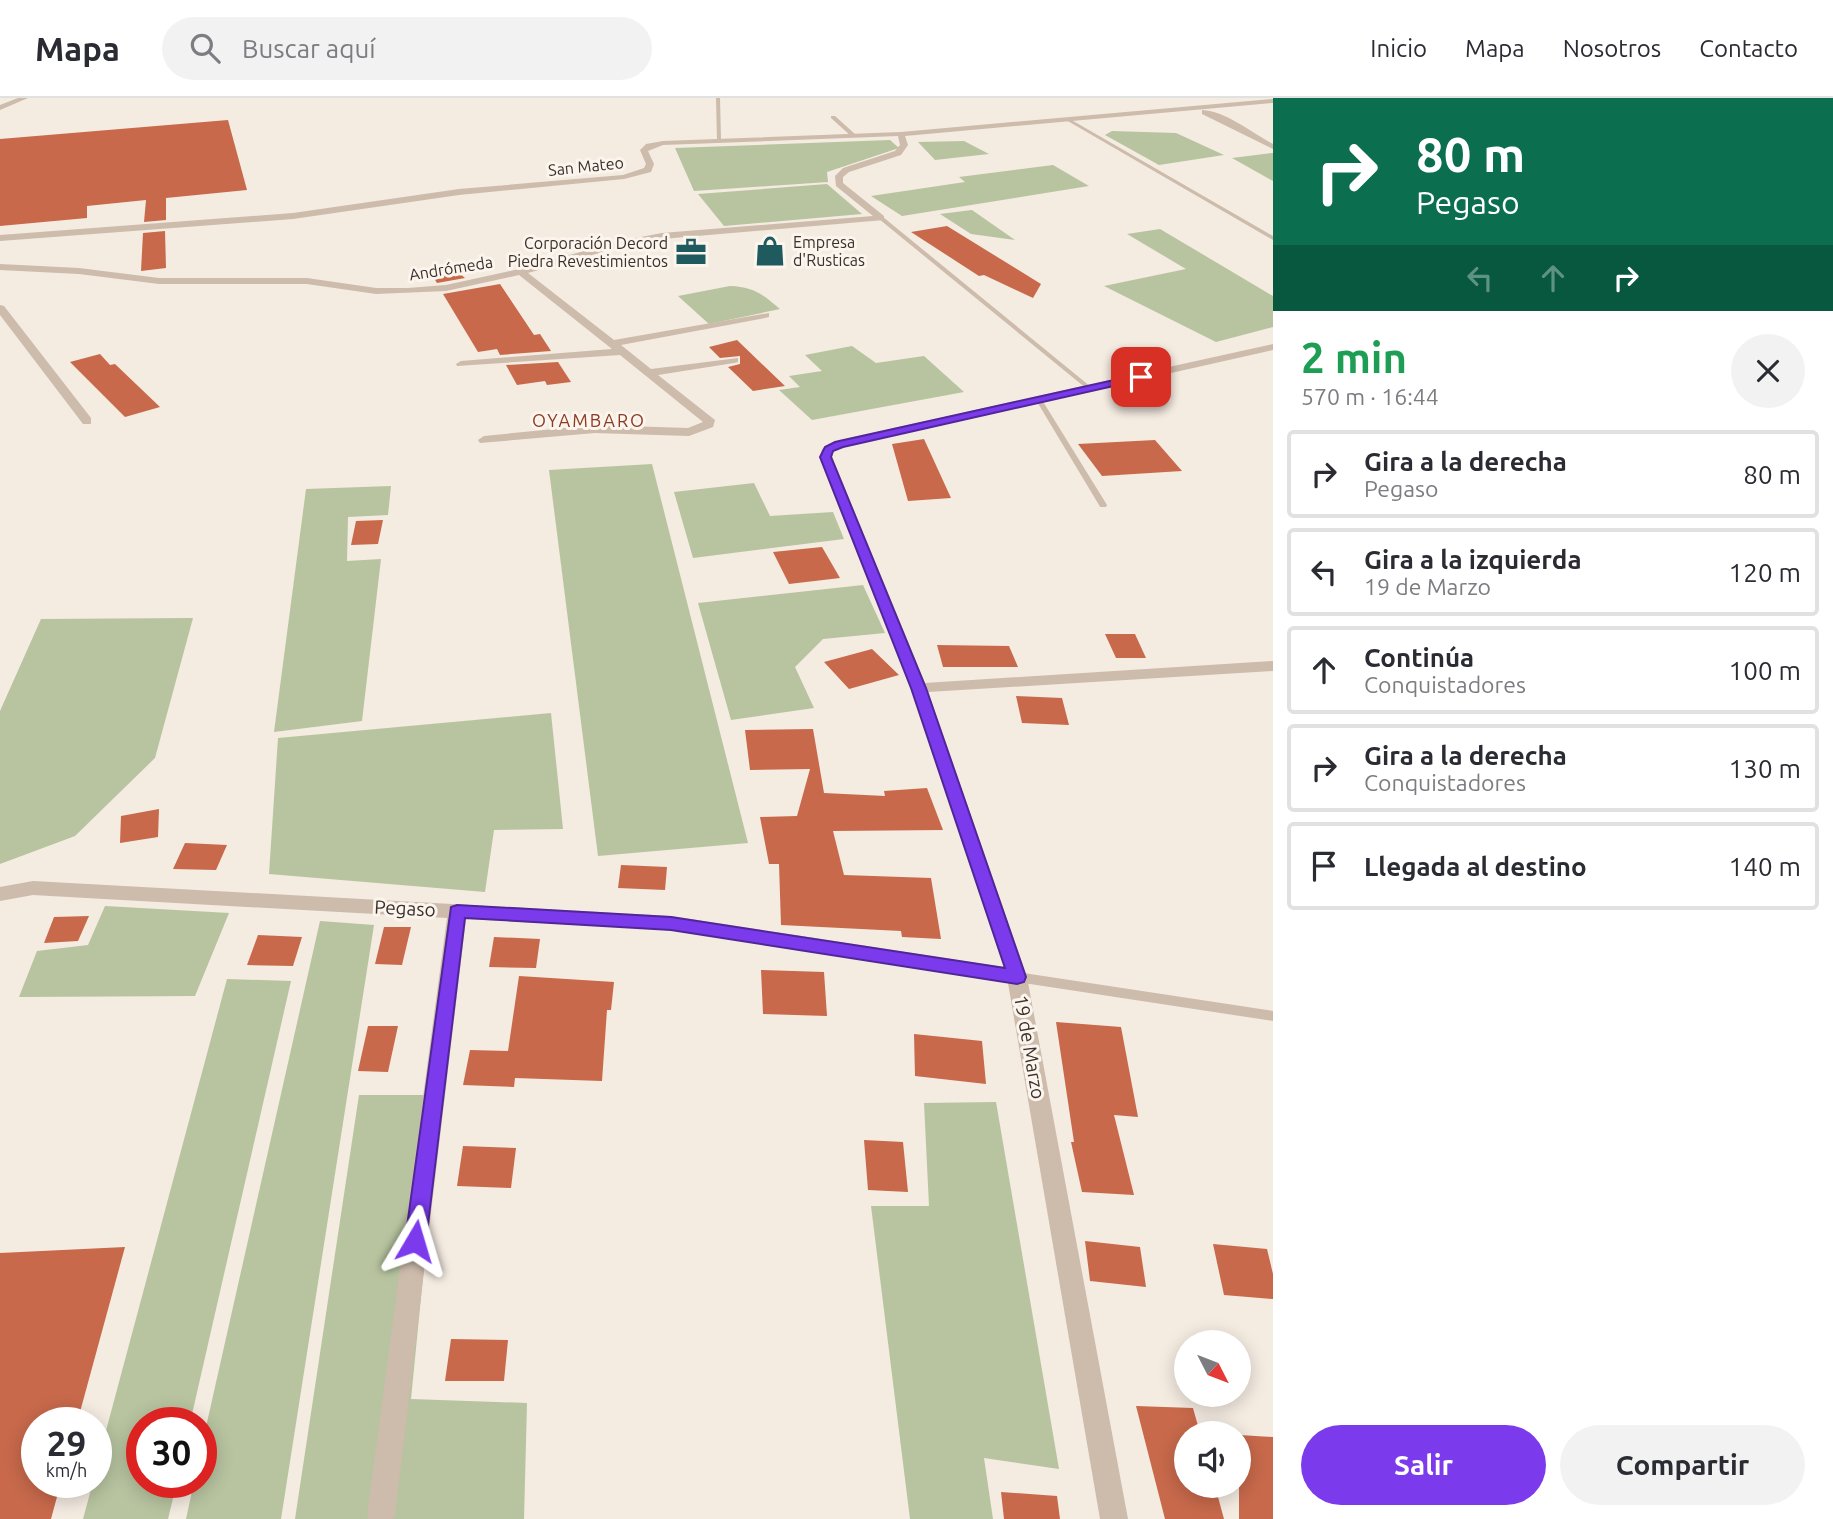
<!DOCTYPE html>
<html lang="es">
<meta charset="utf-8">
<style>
body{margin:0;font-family:Ubuntu,sans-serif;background:#f2f2f3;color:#2b2b33;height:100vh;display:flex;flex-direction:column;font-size:26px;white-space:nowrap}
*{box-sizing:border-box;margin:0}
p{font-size:23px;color:#7c7c81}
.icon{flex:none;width:38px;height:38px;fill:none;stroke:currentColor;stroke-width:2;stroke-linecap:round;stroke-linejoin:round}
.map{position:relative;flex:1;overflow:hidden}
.details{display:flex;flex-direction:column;background:#fff;width:560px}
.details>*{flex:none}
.banner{background:#0b6e4f;color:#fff;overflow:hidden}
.needle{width:46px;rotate:132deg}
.controls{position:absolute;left:1174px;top:1232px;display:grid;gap:14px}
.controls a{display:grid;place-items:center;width:77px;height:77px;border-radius:50%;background:#fff;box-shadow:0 4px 18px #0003;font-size:35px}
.speed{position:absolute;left:21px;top:1309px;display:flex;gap:14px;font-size:35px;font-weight:700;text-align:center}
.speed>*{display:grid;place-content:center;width:91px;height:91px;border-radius:50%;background:#fff;box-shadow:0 4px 18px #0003;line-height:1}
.speed small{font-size:18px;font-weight:400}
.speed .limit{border:10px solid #d22;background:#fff;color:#111}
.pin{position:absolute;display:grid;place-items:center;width:60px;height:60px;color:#fff;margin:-30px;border-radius:14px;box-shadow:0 4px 10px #0006}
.me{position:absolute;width:77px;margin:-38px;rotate:7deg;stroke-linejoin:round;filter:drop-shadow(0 0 5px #0008)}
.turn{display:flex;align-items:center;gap:24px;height:147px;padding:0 28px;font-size:32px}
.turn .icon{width:91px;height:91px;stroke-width:2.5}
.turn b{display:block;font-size:49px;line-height:60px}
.lanes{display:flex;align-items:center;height:66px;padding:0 28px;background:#0003;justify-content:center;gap:35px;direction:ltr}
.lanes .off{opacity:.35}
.round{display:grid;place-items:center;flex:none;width:74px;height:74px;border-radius:37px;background:#f2f2f3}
.head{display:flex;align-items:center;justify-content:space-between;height:119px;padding:0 28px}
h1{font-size:42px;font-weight:600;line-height:52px;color:#1e9e55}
.button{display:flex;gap:14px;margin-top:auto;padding:14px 28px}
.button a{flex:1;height:80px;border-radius:42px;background:#7c3aed;color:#fff;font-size:28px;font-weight:600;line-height:80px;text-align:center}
.button a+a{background:#f2f2f3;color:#2b2b33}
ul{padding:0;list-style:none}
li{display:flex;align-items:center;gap:21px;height:88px;margin:0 14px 10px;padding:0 14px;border:4px solid #e1e1e2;border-radius:7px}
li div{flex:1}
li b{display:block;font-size:26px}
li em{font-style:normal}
header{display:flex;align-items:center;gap:42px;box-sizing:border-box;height:98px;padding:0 35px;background:#fff;border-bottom:2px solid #e1e1e2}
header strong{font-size:33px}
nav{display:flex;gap:38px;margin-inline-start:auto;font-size:24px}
.search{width:490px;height:63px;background:#f2f2f3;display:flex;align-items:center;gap:18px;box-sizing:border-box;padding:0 24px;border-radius:38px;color:#7c7c81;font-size:26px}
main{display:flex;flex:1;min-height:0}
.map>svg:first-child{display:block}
.green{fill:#b8c4a0}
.building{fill:#c8694b}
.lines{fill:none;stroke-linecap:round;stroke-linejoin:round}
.service{fill:#cdbbac;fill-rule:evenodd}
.minor{fill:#cdbbac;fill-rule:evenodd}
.route{fill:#7c3aed;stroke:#51269a;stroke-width:2}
.labels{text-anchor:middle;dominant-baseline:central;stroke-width:6;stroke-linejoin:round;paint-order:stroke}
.far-street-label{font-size:16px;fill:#3b302b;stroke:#fbf5ee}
.far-poi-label{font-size:16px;fill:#3b302b;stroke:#fbf5ee;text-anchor:start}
.far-neighbourhood-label{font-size:18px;letter-spacing:2px;fill:#8c3b22;stroke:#fbf5ee}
.street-label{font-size:19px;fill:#3b302b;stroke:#fbf5ee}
</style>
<header>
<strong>Mapa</strong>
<div class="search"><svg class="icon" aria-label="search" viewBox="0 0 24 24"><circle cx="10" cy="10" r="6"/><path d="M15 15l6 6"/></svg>Buscar aquí</div>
<nav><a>Inicio</a><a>Mapa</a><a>Nosotros</a><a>Contacto</a></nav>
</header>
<main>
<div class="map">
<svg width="1273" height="1421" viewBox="0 0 1273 1421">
<rect width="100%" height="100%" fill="#f4ebe1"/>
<path class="green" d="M1112 33 1176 35 1224 57 1159 67 1105 37Z
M890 42 899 50 827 74 828 84 694 93 675 50Z
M964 43 989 56 935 62 918 44Z
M1273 55V83L1232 60Z
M1053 67 1089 88 902 118 871 98 965 84 959 79Z
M827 86 862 116 724 128 698 96Z
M972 112 1015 142 971 136 940 116Z
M1160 131 1273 198V229L1216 244 1104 188 1186 171 1127 136Z
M730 188C753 189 763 196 780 211L709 226 678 198Z
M852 248 876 265 924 258 964 294 812 322 779 292 800 289 789 278 822 273 805 257Z
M652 366 748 745 598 758 549 372Z
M754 385 770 418 833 414 844 441 693 460 674 394Z
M391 388 388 417 348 419 347 463 381 461 362 623 274 634 306 391Z
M863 487 885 535 823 541 795 569 814 610 731 622 698 505Z
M193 520 155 660 75 738 0 766V613L41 521Z
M551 615 563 731 494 732 485 794 269 776 278 640Z
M105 808 229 815 195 898 19 899 37 853 88 847Z
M320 823 374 827 281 1421H186L194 1384H201V1351Z
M227 881 291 883 190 1325H142V1384H177L168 1421H83L93 1384H96V1370Z
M359 997H441L411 1301 527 1305 524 1421H295Z
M996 1004 1059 1371 984 1360 993 1421H910L871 1108H929L924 1005Z"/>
<path class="building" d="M228 22 247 92 166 100V122L144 124 146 102 87 108V120L0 128V41Z
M947 128 1041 186 1033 200 984 177 979 178 911 134Z
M165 133 166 170 141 173 143 135Z
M453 170 465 180 437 185 430 174Z
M500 186 534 237 540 236 551 253 500 257 497 251 478 254 443 196Z
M737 242 785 288 753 293 728 269 740 266V258L720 260 709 249Z
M100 256 110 267 115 266 160 309 125 319 70 264Z
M558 264 571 284 547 287 545 283 517 287 506 267Z
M924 341 951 400 908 403 892 346Z
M1155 342 1182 373 1102 378 1078 346Z
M383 422 378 446 351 447 356 423Z
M822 449 840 480 789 486 773 454Z
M1105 536H1135L1146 560H1116Z
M937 547 1009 548 1018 569H943Z
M872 551 899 577 849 591 824 564Z
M1016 598 1062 600 1069 627 1022 625Z
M813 631 824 695 885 698 884 693 927 690 943 732 833 733 844 777 931 780 941 841 902 839 901 833 781 827 779 766H769L760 719 797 718 810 671 750 672 745 632Z
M159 711 158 739 120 745 121 718Z
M185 745 227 747 216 772 173 771Z
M621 767 667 769 665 792 618 790Z
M89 818 78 843 44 845 54 819Z
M384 829H411L402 867 375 866Z
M258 837 302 839 293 868 247 867Z
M494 839 540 841 536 870 489 869Z
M761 872 824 874 827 918 763 916Z
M519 878 614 884 611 912H607L602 983 515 980 514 989 463 987 470 952 508 953Z
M1056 924 1121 929 1138 1019 1114 1017 1134 1097 1082 1094 1071 1044H1074Z
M368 928H398L388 974 358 973Z
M914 936 982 943 986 986 915 978Z
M864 1042 903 1044 908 1094 868 1092Z
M463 1048 516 1050 511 1090 457 1088Z
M1085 1143 1140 1149 1146 1189 1090 1183Z
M1213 1146 1267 1151 1273 1176V1201L1224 1197Z
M125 1149 77 1325H37V1384H61L51 1421H0V1155Z
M451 1241 508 1242 504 1283H445Z
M1136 1308 1193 1310 1200 1335H1186V1388H1215L1224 1421H1165Z
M1239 1337 1273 1339V1421H1239Z
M1001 1394 1057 1398 1060 1421H1004Z"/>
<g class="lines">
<path class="service" d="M716 0H720L721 42 719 43 717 42Z
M831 18H835L856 37V39H852L831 20Z
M1068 20 1273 138V142L1066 22Z
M879 119H883L1091 289V291H1087L879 121Z
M1037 301 1042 302 1107 407 1106 409H1100L1099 407 1036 302Z
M1017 874 1273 913V923L1017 884 1013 882 1011 879 1013 876Z"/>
<path class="minor" d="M18 0H28L0 12V7Z
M1273 1V5L905 38 908 47 901 57 849 74 843 79V85L884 118V122L662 141 624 148 528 175 614 242 769 215V219L765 220 621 247 651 271 738 260V264L734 265 658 277 715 322 713 329 689 338 595 335 480 345 478 342 484 338 595 327 688 330 703 324 620 257 457 268 456 266 461 263 612 251 519 177 446 193 376 196 307 186H159L79 176 0 172V166L79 170 159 180H307L376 190H408L446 187 519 171 620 143 662 135 873 118 836 88 835 78 843 70 895 53 900 47 898 38 663 47 648 53 654 66 651 74 624 81 459 97 293 121 0 143V137L293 115 459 91 623 77 644 70 646 66 640 52 646 46 663 43 901 34Z
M1202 12C1226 13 1252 35 1273 46V51L1202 16Z
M0 207 4 208 91 320V326H83L0 217Z
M1273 246V252L843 349 834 353 832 359 925 585 1273 563V573L928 594 1027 879 1128 1421H1100L1008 885 671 832 466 821 395 1417 393 1421H369L367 1417 447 820 33 797 0 803V789L33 783 671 818 1004 869 911 590 820 359 822 351 839 342Z"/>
</g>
<path class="route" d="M1141 276 1145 277V281L843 349 833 353 831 359 926 590 1026 879 1024 884 1017 886 671 832 465 820 426 1143 423 1150 415 1153 408 1150 405 1143 451 809 457 807 671 819 1005 870 911 590 820 359 825 349 835 344Z"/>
<defs>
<g id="shop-bare" transform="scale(2.415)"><path d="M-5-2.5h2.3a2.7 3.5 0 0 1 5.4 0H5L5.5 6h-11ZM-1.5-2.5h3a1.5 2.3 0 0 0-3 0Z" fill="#1f5a5e" stroke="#fbf5ee" stroke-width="2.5" paint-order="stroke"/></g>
<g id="office-bare" transform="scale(2.415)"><path d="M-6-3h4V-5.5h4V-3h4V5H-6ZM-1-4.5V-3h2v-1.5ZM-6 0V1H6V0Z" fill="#1f5a5e" stroke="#fbf5ee" stroke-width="2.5" paint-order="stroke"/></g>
</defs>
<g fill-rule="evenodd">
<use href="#shop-bare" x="770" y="153"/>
<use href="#office-bare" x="691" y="154"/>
</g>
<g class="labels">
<g class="far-street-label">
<text transform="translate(586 68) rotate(-6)">San Mateo</text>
<text transform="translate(451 170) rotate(-9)">Andrómeda</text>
</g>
<g class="far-poi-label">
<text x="793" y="144">Empresa<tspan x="793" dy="18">d'Rusticas</tspan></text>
<text x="668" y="145" text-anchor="end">Corporación Decord<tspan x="668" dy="18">Piedra Revestimientos</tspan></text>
</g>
<g class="far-neighbourhood-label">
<text x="589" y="322">OYAMBARO</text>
</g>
<g class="street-label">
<text transform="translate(405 810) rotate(3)">Pegaso</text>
<text transform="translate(1030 949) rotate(80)">19 de Marzo</text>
</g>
</g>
</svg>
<div class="controls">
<a><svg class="needle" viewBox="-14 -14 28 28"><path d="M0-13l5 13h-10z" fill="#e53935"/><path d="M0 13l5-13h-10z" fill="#7c7c81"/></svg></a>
<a><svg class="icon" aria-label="sound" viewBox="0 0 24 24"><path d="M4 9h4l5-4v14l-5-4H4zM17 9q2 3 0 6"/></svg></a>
</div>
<div class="speed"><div>29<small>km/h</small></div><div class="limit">30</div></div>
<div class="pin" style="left:1141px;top:279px;background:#d93025"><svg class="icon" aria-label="arrive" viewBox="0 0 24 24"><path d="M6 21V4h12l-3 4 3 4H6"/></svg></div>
<svg class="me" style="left:415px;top:1143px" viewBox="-20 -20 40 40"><path d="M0-17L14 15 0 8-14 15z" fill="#7c3aed" stroke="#fff" stroke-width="4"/></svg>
</div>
<section class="details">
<div class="banner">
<div class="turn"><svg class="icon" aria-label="right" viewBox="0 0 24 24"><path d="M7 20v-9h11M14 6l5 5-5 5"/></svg><div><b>80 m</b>Pegaso</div></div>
<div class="lanes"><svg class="icon off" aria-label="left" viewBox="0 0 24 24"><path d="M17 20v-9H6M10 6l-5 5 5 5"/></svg><svg class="icon off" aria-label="ahead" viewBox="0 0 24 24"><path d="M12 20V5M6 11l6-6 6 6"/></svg><svg class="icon" aria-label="right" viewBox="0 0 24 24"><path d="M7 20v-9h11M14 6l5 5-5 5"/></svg></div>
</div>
<div class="head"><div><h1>2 min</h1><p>570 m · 16:44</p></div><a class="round"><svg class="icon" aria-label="close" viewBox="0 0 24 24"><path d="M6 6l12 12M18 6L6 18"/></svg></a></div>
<ul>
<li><svg class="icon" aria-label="right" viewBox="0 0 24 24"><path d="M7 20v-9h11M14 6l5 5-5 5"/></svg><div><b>Gira a la derecha</b><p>Pegaso</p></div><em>80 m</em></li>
<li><svg class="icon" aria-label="left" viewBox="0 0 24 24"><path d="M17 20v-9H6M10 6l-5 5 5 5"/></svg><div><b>Gira a la izquierda</b><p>19 de Marzo</p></div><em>120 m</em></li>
<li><svg class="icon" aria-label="ahead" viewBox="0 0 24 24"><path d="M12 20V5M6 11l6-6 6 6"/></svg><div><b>Continúa</b><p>Conquistadores</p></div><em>100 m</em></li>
<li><svg class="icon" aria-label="right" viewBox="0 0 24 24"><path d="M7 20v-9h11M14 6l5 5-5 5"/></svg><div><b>Gira a la derecha</b><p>Conquistadores</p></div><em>130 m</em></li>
<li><svg class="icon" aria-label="arrive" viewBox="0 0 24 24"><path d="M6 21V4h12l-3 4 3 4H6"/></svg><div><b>Llegada al destino</b></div><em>140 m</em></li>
</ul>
<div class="button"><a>Salir</a><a>Compartir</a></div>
</section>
</main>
